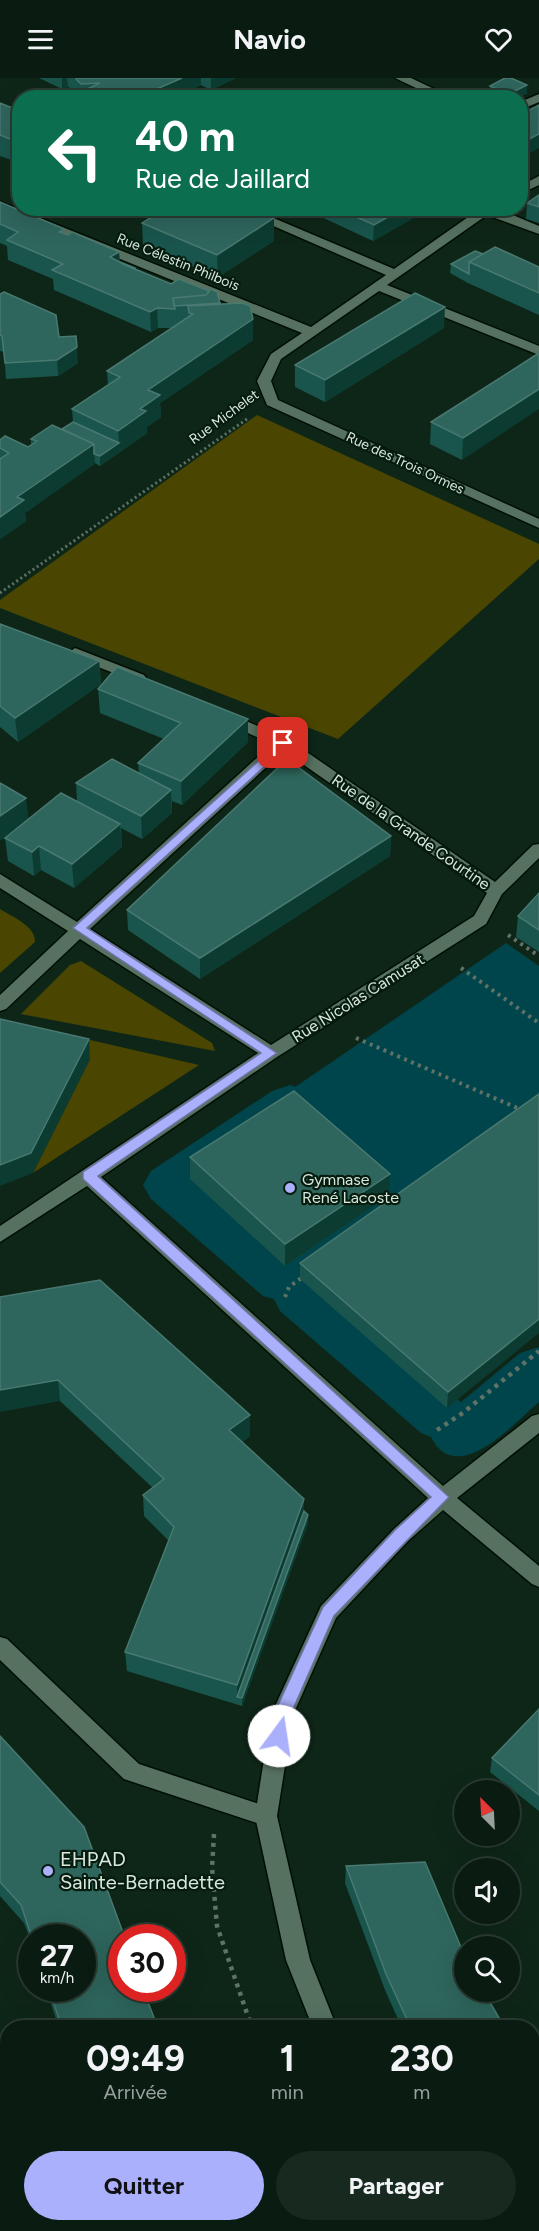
<!DOCTYPE html>
<html lang="fr">
<meta charset="utf-8">
<style>
body{margin:0;font-family:Figtree,sans-serif;background:#182920;color:#f1f3f6;height:100vh;display:flex;flex-direction:column;font-size:22px;white-space:nowrap}
*{box-sizing:border-box;margin:0}
p{font-size:20px;color:#99a19f}
.icon{flex:none;width:33px;height:33px;fill:none;stroke:currentColor;stroke-width:2;stroke-linecap:round;stroke-linejoin:round}
.map{position:relative;flex:1;overflow:hidden}
.panel{position:absolute;left:0px;top:1942px;width:540px;height:212px;display:flex;flex-direction:column;background:#0a1c12;border-radius:24px 24px 0 0;box-shadow:0 6px 24px #0002,0 0 0 2px #2a3a32}
.panel>*{flex:none}
.hud{position:absolute;left:12px;top:12px;width:516px;height:126px;border-radius:24px;box-shadow:0 6px 24px #0002,0 0 0 2px #2a3a32;background:#0b6e4f;color:#fff;overflow:hidden}
.needle{width:39px;rotate:336deg}
.buttons{position:absolute;left:454px;top:1702px;display:grid;gap:12px}
.buttons a{display:grid;place-items:center;width:66px;height:66px;border-radius:50%;background:#0a1c12;box-shadow:0 6px 24px #0002,0 0 0 2px #2a3a32;font-size:30px}
.speed{position:absolute;left:18px;top:1846px;display:flex;gap:12px;font-size:30px;font-weight:700;text-align:center}
.speed>*{display:grid;place-content:center;width:78px;height:78px;border-radius:50%;background:#0a1c12;box-shadow:0 6px 24px #0002,0 0 0 2px #2a3a32;line-height:1}
.speed small{font-size:15px;font-weight:400}
.speed .limit{border:9px solid #d22;background:#fff;color:#111}
.pin{position:absolute;display:grid;place-items:center;width:51px;height:51px;color:#fff;margin:-26px;border-radius:12px;box-shadow:0 3px 9px #0006}
.me{position:absolute;width:66px;margin:-33px;rotate:14deg;stroke-linejoin:round;filter:drop-shadow(0 0 4px #0008)}
.turn{display:flex;align-items:center;gap:21px;height:126px;padding:0 24px;font-size:27px}
.turn .icon{width:78px;height:78px;stroke-width:2.5}
.turn b{display:block;font-size:42px;line-height:51px}
.eta{display:flex;justify-content:space-evenly;align-items:center;height:102px;text-align:center}
.eta b{font-size:36px;font-weight:700;line-height:42px}
.primary-button{display:flex;gap:12px;margin-top:auto;padding:12px 24px}
.primary-button a{flex:1;height:69px;border-radius:36px;background:#aab0fb;color:#111;font-size:24px;font-weight:700;line-height:69px;text-align:center}
.primary-button a+a{background:#182920;color:#f1f3f6}
header{display:flex;justify-content:space-between;align-items:center;height:78px;padding:0 24px;background:#0a1c12;font-size:27px;font-weight:700}
.map>svg:first-child{display:block}
.green{fill:#4a4601}
.water{fill:#00454c}
.lines{fill:none;stroke-linecap:round;stroke-linejoin:round}
.canal{fill:#00454c;fill-rule:evenodd}
.lane-casing{stroke:#000f04;stroke-width:3}
.street-casing{stroke:#000f04;stroke-width:3}
.path-far2{stroke:#5e7265;stroke-width:3;stroke-dasharray:2 3;stroke-linecap:butt}
.path-far1{stroke:#5e7265;stroke-width:4;stroke-dasharray:3 4.5;stroke-linecap:butt}
.path{stroke:#5e7265;stroke-width:4.5;stroke-dasharray:4 5;stroke-linecap:butt}
.lane{fill:#56715f;fill-rule:evenodd}
.street{fill:#56715f;fill-rule:evenodd}
.wall{fill:#19554c}
.shaded-wall{fill:#0c3c31}
.building{fill:#2e655c;stroke:#497970;stroke-width:1.5}
.route{fill:#aab0fb;stroke:#6e72a3;stroke-width:1.5}
.poi-dot{fill:#aab0fb;stroke:#051c0f;stroke-width:2}
.labels{text-anchor:middle;dominant-baseline:central;stroke-width:4.5;stroke-linejoin:round;paint-order:stroke}
.far-street-label{font-size:14px;fill:#d9e7dd;stroke:#051c0f}
.street-label{font-size:16px;fill:#d9e7dd;stroke:#051c0f}
.poi-label{font-size:16px;fill:#d9e7dd;stroke:#051c0f;text-anchor:start}
.near-poi-label{font-size:20px;fill:#d9e7dd;stroke:#051c0f;text-anchor:start}
</style>
<header><svg class="icon" aria-label="menu" viewBox="0 0 24 24"><path d="M4 6h16M4 12h16M4 18h16"/></svg>Navio<svg class="icon" aria-label="heart" viewBox="0 0 24 24"><path d="M12 20l-8-8c-3-5 5-10 8-4 3-6 11-1 8 4z"/></svg></header>
<div class="map">
<svg width="539" height="2153" viewBox="0 0 539 2153">
<rect width="100%" height="100%" fill="#0e2618"/>
<path class="green" d="M257 337 539 466V481L338 661 0 530V522Z
M0 831C12 839 36 848 35 864L0 895Z
M81 883 212 965 215 973 21 936 70 887Z
M12 944 199 987 33 1095 90 981Z"/>
<path class="water" d="M506 865 539 888V1019L398 1115 282 1018Z"/>
<g class="lines">
<path class="canal" d="M290 1007 308 1013 416 1101 424 1115 416 1129 319 1204 461 1324 520 1275 539 1269V1324C515 1344 457 1411 431 1359L421 1355 280 1233 274 1221 263 1218 151 1121 143 1107 151 1093 272 1013ZM288 1052 362 1114 283 1173 206 1108Z"/>
<g class="lane-casing">
<path id="lane" d="M395 0H411L453 20H437Z
M539 16V24L520 32V24Z
M0 1559 7 1561 139 1686 274 1731 277 1738 274 1745 266 1748 124 1701 0 1582Z"/>
</g>
<g class="street-casing">
<path id="street" d="M539 98V107L520 116V108Z
M0 124 311 249 386 197 232 130H250L394 191 481 130H496L539 148V156L487 137 387 207 539 268V277L379 213 281 281 271 303 278 322 539 441V450L267 327 257 303 271 276 302 255 0 132Z
M75 570 144 597 146 600 144 603H134L70 578 68 575Z
M227 635 288 661 495 804 533 767 539 766V780L502 816 486 846 277 979 101 1099 443 1408 532 1338 539 1336V1355L457 1420 539 1488V1509L532 1506 443 1432 408 1463 336 1540 293 1637 277 1738 310 1882 337 1950H313L286 1882 255 1738 271 1637 321 1528 394 1451 428 1420 87 1108 0 1164V1148L258 975 80 861 6 931 0 933V917L68 853 0 810V796L77 844 272 666 222 643 219 640ZM284 673 487 815 474 838 271 967 90 851Z
M391 2146H416L418 2153H394Z"/>
</g>
<path class="path-far2" d="M0 515 247 341"/>
<path class="path-far1" d="M508 857 539 878
M461 890 539 945
M356 960 522 1032
M285 1219 289 1209 304 1198"/>
<path class="path" d="M437 1352 464 1334 539 1273
M214 1756 212 1790 217 1848 252 1950
M326 2146 328 2153"/>
<use href="#lane" class="lane"/>
<use href="#street" class="street"/>
</g>
<path class="wall" d="M39 0H236L211 12 201 7 185 14V18L181 20H74L73 18 77 16V13L68 9 62 11Z
M490 8 527 15 519 20H496L489 17Z
M0 25 20 33V85L0 78Z
M539 117V145L526 141 527 125Z
M0 124 64 156 119 174 120 184 171 206 209 213 217 214 220 226 253 262 160 325 161 339 147 349V355L100 388 95 385 25 435 26 443 0 461V362L28 369 31 367V361L62 351 73 344 72 331 108 307 107 293 172 250H158L151 254 54 212 53 201 8 182 7 168 0 165Z
M302 130H431L373 163Z
M142 145 274 163 218 199 143 168Z
M483 176 539 189V237L468 205 450 195 451 186Z
M0 216 78 285 58 298 6 301 4 274 0 273Z
M444 250 325 324 295 309V287Z
M539 275 462 382 430 366 431 344Z
M0 546 99 583 101 606 18 664 0 649Z
M98 611 248 664 182 727 172 723V735L142 761 121 750 122 769 74 810 41 792 34 798 8 783 5 760 7 758 0 763 28 741 77 723 76 705 139 695 138 685 164 661 100 635Z
M391 758 390 778 200 901 128 852 127 832Z
M539 815V874L516 859 518 838Z
M539 1016 447 1330 300 1201V1185Z
M190 1079 389 1118 285 1188 190 1101Z
M0 1219 250 1337V1358L242 1364 308 1437V1445L242 1628 127 1593 125 1574 169 1463 144 1438 143 1417 153 1410 60 1323Z
M539 1631V1733L490 1694 492 1680Z
M0 1658 158 1950H59L46 1911H82V1860H32V1866L24 1845 0 1818Z
M346 1788 465 1914 505 1950H402L385 1912 345 1805Z
M484 2146H532L539 2153H487Z"/>
<path class="shaded-wall" d="M62 0H67L68 9 62 11Z
M181 0H201V7L185 14V18L181 20H136Z
M211 0H236L211 12Z
M527 7V15L519 20H509V16Z
M539 56V70L520 81V66Z
M404 130H431L373 163 374 147Z
M274 140V163L218 199 217 177Z
M119 174 120 193 110 179Z
M445 229 444 250 325 324V302Z
M157 230 158 250 151 254 150 234Z
M253 241V262L160 325 161 339 147 349V355L120 374 118 353 148 312Z
M77 269 78 285 58 298 57 282Z
M539 311V331L462 382 463 360Z
M119 365 120 374 100 388V378Z
M94 366 95 386 25 435 26 443 0 461V439L17 419Z
M99 583 101 606 18 664 15 640Z
M248 641V664L182 727 181 703Z
M171 712 172 735 142 761 141 738Z
M26 720 29 744 0 763V738Z
M120 746 122 769 74 810 72 786Z
M391 758 390 778 200 901V880Z
M39 768 41 792 34 798 32 774Z
M89 961 90 981 33 1095 0 1108V1087Z
M390 1096 389 1118 285 1188V1166Z
M539 1241V1255L447 1330 448 1314Z
M58 1302 60 1323 0 1334V1312Z
M250 1337V1358L229 1373V1352Z
M304 1421V1442L237 1619V1607Z
M308 1437V1445L242 1628V1620Z
M8 2137V2145L0 2148V2141Z"/>
<path class="building" d="M77 0H182L136 20H77L73 18 100 5 81 6 76 1Z
M505 0H511L527 7 509 16 490 8Z
M0 25 20 33V65L0 57Z
M539 27V56L520 66V37Z
M539 117V129L527 125Z
M0 124 64 151 59 154 68 157 72 154 119 174 110 179 125 187 171 206 179 201 209 213 206 217 173 220 175 231 157 230 150 234 52 192 63 186 7 162 18 154 0 146Z
M166 130H250L274 140 217 177 142 145Z
M337 130H404L374 147Z
M495 169 539 189V215L469 184Z
M475 173 483 176 469 184V196L451 186Z
M120 184 135 190 134 191Z
M211 211 217 214 220 225 174 228 173 220 206 217Z
M4 214 56 237 59 259 76 258 77 269 57 282 5 285 2 258 0 257V216Z
M415 215 445 229 325 302 295 287Z
M242 225 250 228 253 241 148 312 160 317 140 331 146 333 118 353 72 331 120 299 107 293 193 236 189 235 188 228Z
M539 275V311L463 360 431 344Z
M73 344 119 365 100 378 94 376V366L62 351Z
M52 347 94 366 17 419 24 422 0 439V381L9 375 0 370V362L5 358 28 369 37 363 31 361Z
M0 546 99 583 15 640 0 628Z
M117 589 248 641 181 703 138 685 181 645 98 611Z
M112 681 171 712 141 738 76 705Z
M287 681 391 758 200 880 127 832Z
M0 705 26 720 0 738Z
M61 715 120 746 72 786 39 768 32 774 5 760Z
M539 815V852L518 838Z
M0 941 89 961 31 1075 0 1087Z
M294 1013 390 1096 285 1166 190 1079Z
M539 1016V1241L448 1314 300 1185Z
M100 1202 250 1337 229 1352 304 1421 237 1607 125 1574 174 1449 143 1417 164 1401 58 1302 0 1312V1219Z
M304 1433 308 1437 242 1620 237 1619Z
M539 1631V1717L492 1680Z
M0 1658 84 1749 125 1860H122V1911H143L158 1950H62L49 1911H82V1860H32L21 1827 0 1804Z
M425 1784 463 1874 465 1873V1914H484L505 1950H411L386 1896 346 1788Z
M215 1946 216 1950H204Z
M532 1997 539 2008V2018L532 2021Z
M539 2021V2153H493L491 2146H532V2023Z
M8 2122V2137L0 2141V2126Z"/>
<path class="route" d="M283 661 289 665 287 668 87 850 277 975 98 1098 449 1419 334 1538 290 1638 284 1663 279 1665 273 1663 270 1658 273 1638 323 1529 395 1452 431 1419 83 1101V1094L261 975 73 850Z"/>
<g class="poi-dot">
<circle cx="290" cy="1110" r="6"/>
<circle cx="48" cy="1793" r="6"/>
</g>
<g class="labels">
<g class="far-street-label">
<text transform="translate(178 184) rotate(22)">Rue Célestin Philbois</text>
<text transform="translate(224 339) rotate(-36)">Rue Michelet</text>
<text transform="translate(405 385) rotate(25)">Rue des Trois Ormes</text>
</g>
<g class="street-label">
<text transform="translate(411 754) rotate(35)">Rue de la Grande Courtine</text>
<text transform="translate(358 920) rotate(-32)">Rue Nicolas Camusat</text>
</g>
<g class="poi-label">
<text x="302" y="1101">Gymnase<tspan x="302" dy="18">René Lacoste</tspan></text>
</g>
<g class="near-poi-label">
<text x="60" y="1781">EHPAD<tspan x="60" dy="23">Sainte-Bernadette</tspan></text>
</g>
</g>
</svg>
<div class="buttons">
<a><svg class="needle" viewBox="-14 -14 28 28"><path d="M0-13l5 13h-10z" fill="#e53935"/><path d="M0 13l5-13h-10z" fill="#99a19f"/></svg></a>
<a><svg class="icon" aria-label="sound" viewBox="0 0 24 24"><path d="M4 9h4l5-4v14l-5-4H4zM17 9q2 3 0 6"/></svg></a>
<a><svg class="icon" aria-label="search" viewBox="0 0 24 24"><circle cx="10" cy="10" r="6"/><path d="M15 15l6 6"/></svg></a>
</div>
<div class="speed"><div>27<small>km/h</small></div><div class="limit">30</div></div>
<div class="pin" style="left:283px;top:665px;background:#d93025"><svg class="icon" aria-label="arrive" viewBox="0 0 24 24"><path d="M6 21V4h12l-3 4 3 4H6"/></svg></div>
<svg class="me" style="left:279px;top:1658px" viewBox="-20 -20 40 40"><circle r="19" fill="#fff"/><path d="M0-13L10 11 0 6-10 11z" fill="#aab0fb"/></svg>
<div class="hud">
<div class="turn"><svg class="icon" aria-label="left" viewBox="0 0 24 24"><path d="M17 20v-9H6M10 6l-5 5 5 5"/></svg><div><b>40 m</b>Rue de Jaillard</div></div>
</div>
<section class="panel">
<div class="eta">
<div><b>09:49</b><p>Arrivée</p></div>
<div><b>1</b><p>min</p></div>
<div><b>230</b><p>m</p></div>
</div>
<div class="primary-button"><a>Quitter</a><a>Partager</a></div>
</section>
</div>
